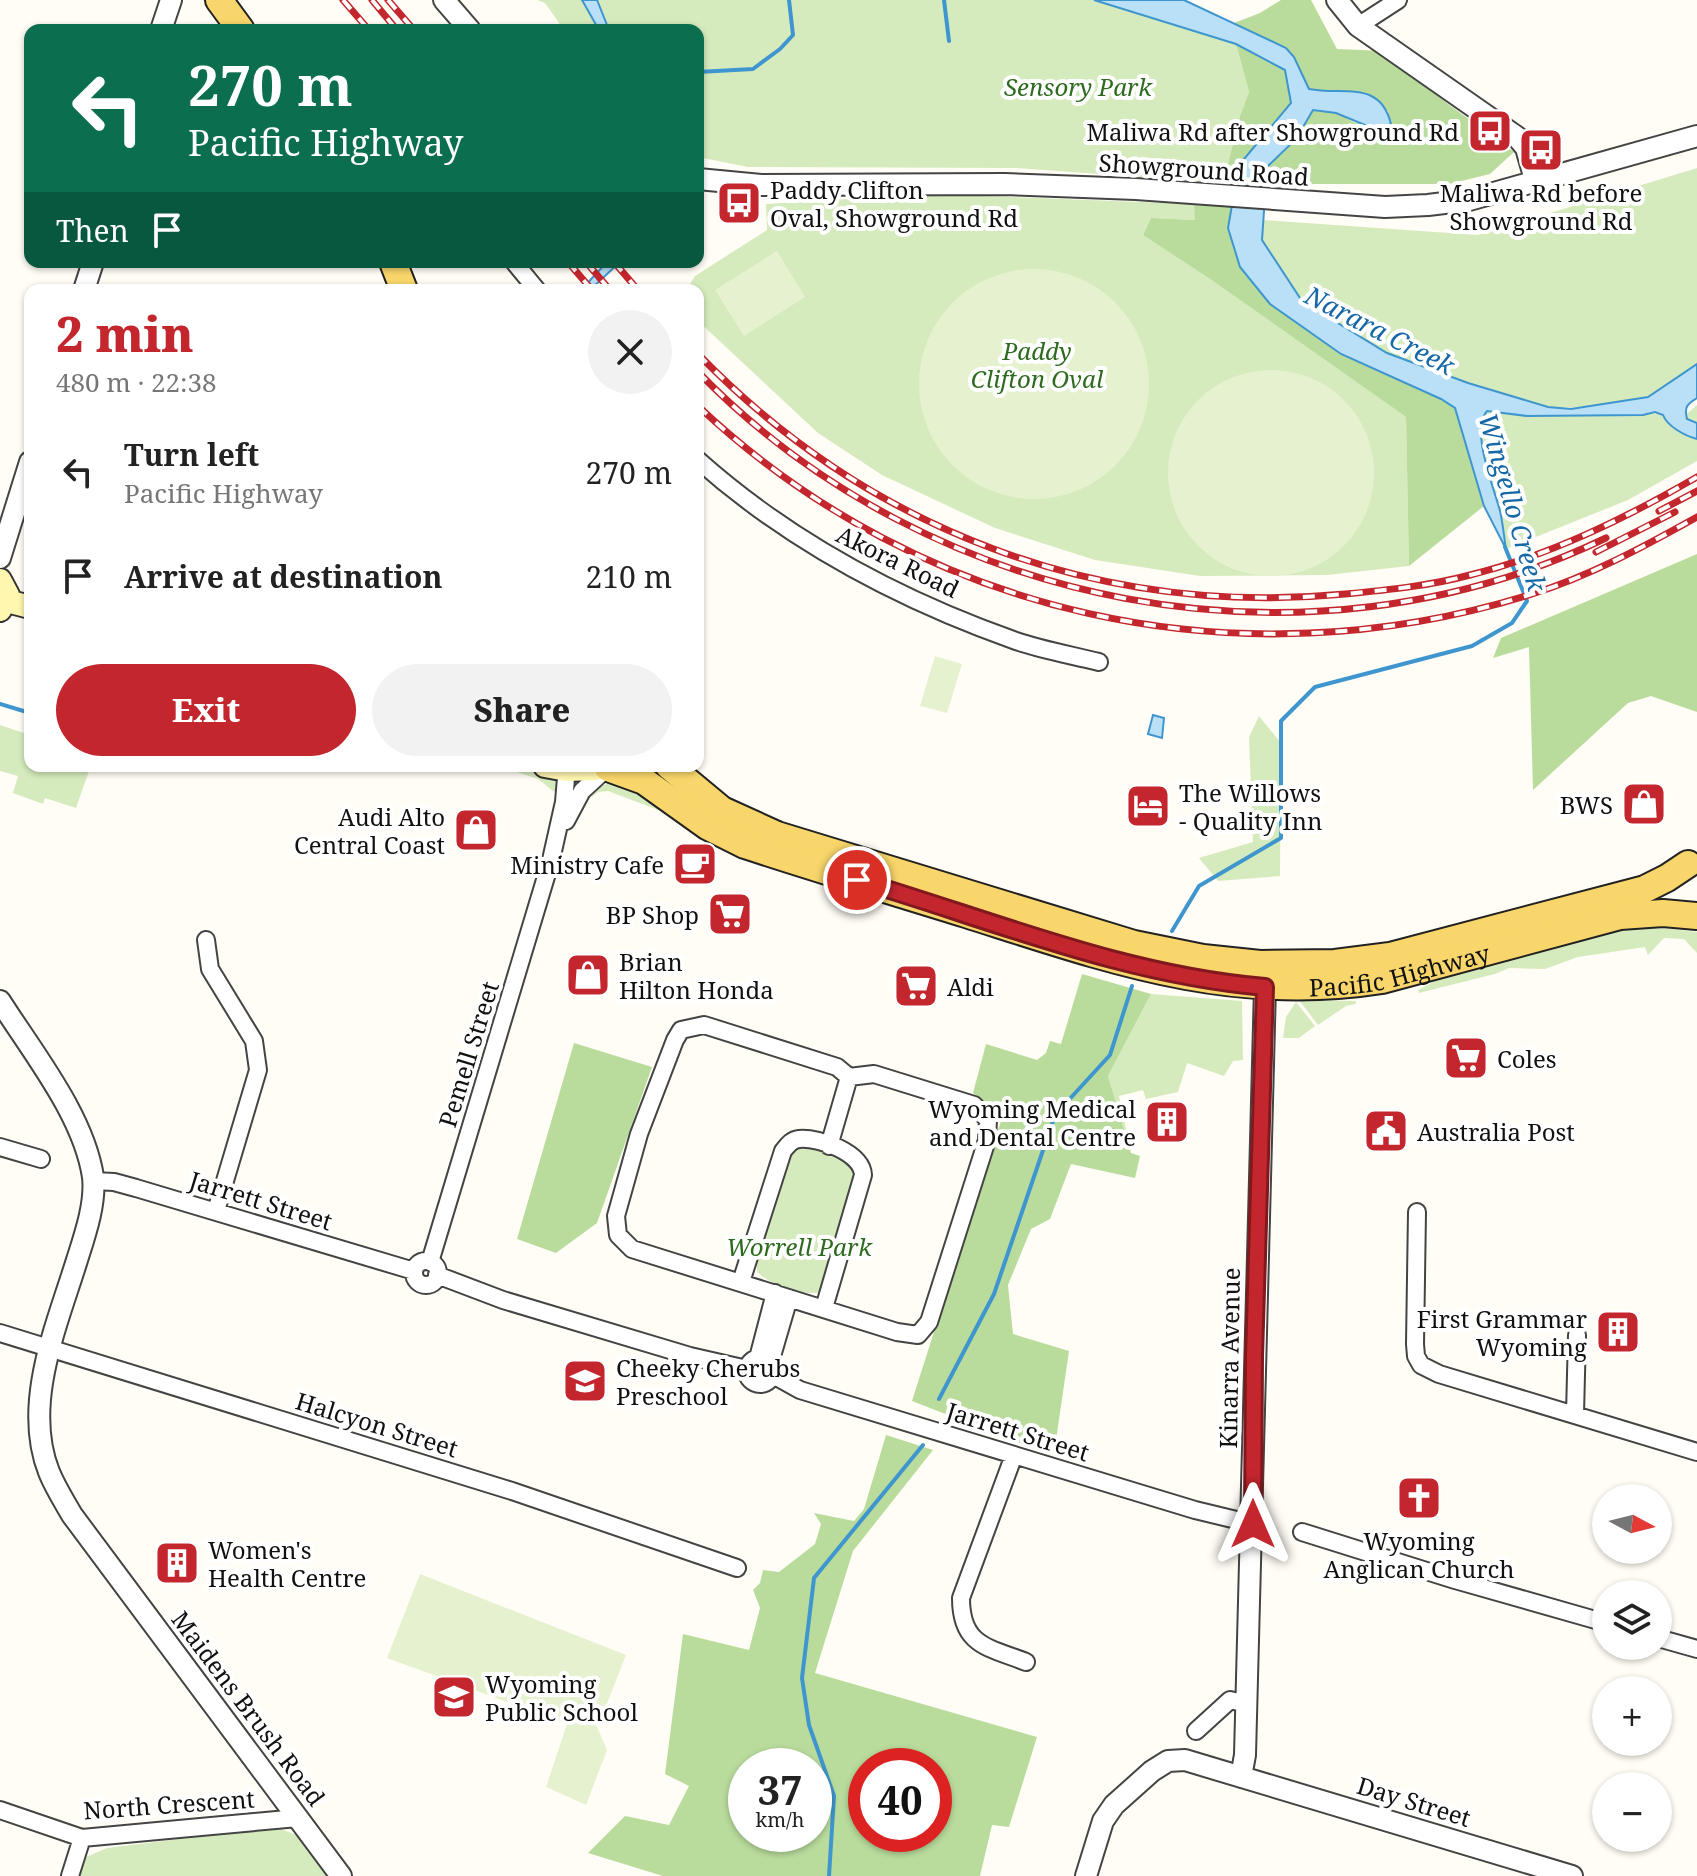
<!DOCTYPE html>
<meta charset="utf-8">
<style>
body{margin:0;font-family:"Noto Serif",serif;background:#f2f2f2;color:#222;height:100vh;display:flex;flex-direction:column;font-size:30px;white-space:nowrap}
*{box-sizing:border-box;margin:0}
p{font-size:26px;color:#767676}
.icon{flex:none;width:44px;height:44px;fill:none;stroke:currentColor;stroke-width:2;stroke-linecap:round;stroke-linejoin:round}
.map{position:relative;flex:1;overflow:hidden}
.side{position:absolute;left:24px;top:284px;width:680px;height:488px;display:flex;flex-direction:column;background:#fff;border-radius:16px;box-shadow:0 2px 6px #0004}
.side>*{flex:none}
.hud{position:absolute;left:24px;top:24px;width:680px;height:244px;border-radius:16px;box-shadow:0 2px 6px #0004;background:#0b6e4f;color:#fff;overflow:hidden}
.needle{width:52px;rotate:97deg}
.tools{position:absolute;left:1592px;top:1484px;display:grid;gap:16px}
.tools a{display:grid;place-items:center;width:80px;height:80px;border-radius:50%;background:#fff;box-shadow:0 2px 6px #0004;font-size:40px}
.speed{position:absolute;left:728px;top:1748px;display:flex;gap:16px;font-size:40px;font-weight:700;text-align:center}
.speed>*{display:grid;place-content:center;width:104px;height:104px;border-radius:50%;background:#fff;box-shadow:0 2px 6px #0004;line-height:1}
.speed small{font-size:20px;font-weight:400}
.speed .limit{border:12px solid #d22;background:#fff;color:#111}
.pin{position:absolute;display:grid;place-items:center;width:68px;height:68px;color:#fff;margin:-34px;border:4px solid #fff;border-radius:50%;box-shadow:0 2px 8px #0007}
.me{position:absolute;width:88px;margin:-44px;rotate:0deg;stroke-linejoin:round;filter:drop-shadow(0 0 6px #0008)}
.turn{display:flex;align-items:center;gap:28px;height:168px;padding:0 32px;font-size:36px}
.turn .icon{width:104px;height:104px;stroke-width:2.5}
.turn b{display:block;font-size:56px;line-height:68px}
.then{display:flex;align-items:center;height:76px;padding:0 32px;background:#0003;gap:16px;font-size:30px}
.round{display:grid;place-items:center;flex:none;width:84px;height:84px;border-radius:42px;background:#f2f2f2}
.head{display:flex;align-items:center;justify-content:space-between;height:136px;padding:0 32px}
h1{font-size:48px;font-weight:800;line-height:60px;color:#c4262e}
.primary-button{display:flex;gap:16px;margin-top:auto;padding:16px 32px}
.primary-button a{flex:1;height:92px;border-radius:48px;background:#c4262e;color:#fff;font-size:32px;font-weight:800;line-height:92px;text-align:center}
.primary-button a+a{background:#f2f2f2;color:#222}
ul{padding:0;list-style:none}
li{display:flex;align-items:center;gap:24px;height:104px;padding:0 32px}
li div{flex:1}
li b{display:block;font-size:30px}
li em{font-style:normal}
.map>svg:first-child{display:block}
.green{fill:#d5ebbd}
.forest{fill:#b9dc9c;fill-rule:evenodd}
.pitch{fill:#e6f2cf}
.water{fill:#b9e0f7;stroke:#3f96cf;stroke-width:2}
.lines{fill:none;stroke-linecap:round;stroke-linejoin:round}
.stream{stroke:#3f96cf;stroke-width:4}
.minor-casing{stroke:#444;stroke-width:20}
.tertiary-casing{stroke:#444;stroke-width:24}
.secondary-casing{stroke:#333;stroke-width:26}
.primary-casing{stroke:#222;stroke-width:30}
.minor{stroke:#fff;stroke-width:16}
.tertiary{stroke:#fff;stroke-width:20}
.secondary{stroke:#fff6b0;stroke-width:22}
.primary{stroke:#f9d66b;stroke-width:26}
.rail-casing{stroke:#c4262e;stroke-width:7}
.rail{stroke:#fff;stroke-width:4;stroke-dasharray:12;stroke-linecap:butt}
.route-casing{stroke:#7f191e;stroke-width:20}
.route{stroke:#c4262e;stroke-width:14}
.labels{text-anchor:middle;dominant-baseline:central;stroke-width:8;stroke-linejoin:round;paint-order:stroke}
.park-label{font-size:24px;font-style:italic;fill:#2f6b1f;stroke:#fff}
.poi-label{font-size:24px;fill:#111;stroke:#fff;text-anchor:start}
.street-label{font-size:24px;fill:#111;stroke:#fff}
.water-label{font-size:26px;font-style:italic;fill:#1768a6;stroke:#fff}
</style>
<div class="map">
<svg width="1697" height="1876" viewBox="0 0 1697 1876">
<rect width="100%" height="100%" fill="#fffdf5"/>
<path class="green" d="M537 0H582L599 30H564L545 3Z
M597 0H1094L1236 44 1249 92 1240 116 1223 183 1016 168 748 167 698 157V30H609Z
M1697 168V364L1648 397 1588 408 1548 407 1468 383 1387 353 1302 301 1262 240 1263 220 1478 235Z
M932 194 1194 204 1196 220 1151 218 1143 235 1213 281 1406 417 1409 566 1327 575 1200 576 1095 560 995 528 882 475 818 433 698 321V290H686L695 276 767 230 766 204Z
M1697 405V461L1628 500 1506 549 1480 432 1483 415 1487 411 1527 416 1643 415C1658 411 1663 415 1674 425Z
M1259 716 1281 743 1280 876 1218 881 1199 858 1253 842 1249 737Z
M0 725 30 735V766H75L89 771 76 808 45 798 43 804 13 793 18 776 0 771Z
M498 766 551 774 558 780 557 792 553 791 538 779Z
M610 782 635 787 663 809 661 811 608 791 598 792 589 800 597 789Z
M1649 926 1697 932V953L1684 939 1664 938 1648 955 1645 947 1578 957 1545 969 1509 968 1495 974 1419 993 1418 990 1443 977 1615 932Z
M1151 994 1242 1001 1243 1060 1233 1061 1224 1076 1187 1063 1178 1092 1146 1099 1143 1090 1119 1096 1131 1153 1108 1076Z
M1299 1000 1356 1001V1004L1346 1006 1318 1025Z
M1296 1002 1315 1026 1299 1038H1283L1286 1017Z
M807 1146 849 1159 857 1176 826 1282 817 1293C798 1294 771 1285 757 1272V1260L790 1155 797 1147Z
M275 1827 302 1837 329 1876H80L86 1857 107 1848Z"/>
<path class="forest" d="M1281 0H1311L1337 49 1385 51 1448 104 1514 152 1490 174 1449 184H1266L1267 167 1296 139 1313 110 1336 113 1356 123 1391 124 1388 111 1357 91 1324 92 1309 89 1294 57 1234 23 1260 13Z
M1236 44 1286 70 1292 103 1239 165 1236 184 1223 183 1240 116 1249 92Z
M1194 204 1232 206 1228 228 1341 354 1441 399 1455 408 1484 506 1409 566 1406 417 1213 281 1143 235 1151 218 1195 220Z
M1697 554V712L1651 696 1628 703 1533 790 1529 647 1493 658 1501 638Z
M1082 974 1151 994 1108 1076 1131 1153 1140 1156 1135 1178 1071 1164 1050 1219 1031 1229 1008 1285 1013 1334 1069 1351 1056 1440 1051 1455 912 1401 1001 1121 989 1105 973 1093 986 1044 1037 1060 1046 1053 1050 1041 1061 1044Z
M574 1043 652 1067 597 1223 556 1253 517 1239Z
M886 1435 933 1450 853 1551 815 1673 1037 1737 1009 1827 992 1825 980 1876H663L588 1853 625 1816 669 1825 689 1786 665 1774 683 1634 749 1650 760 1608 753 1590 760 1583 763 1570 779 1572 815 1544 821 1524 814 1513 854 1521 864 1509ZM814 1766V1834H746V1766ZM866 1766H934V1834H866Z"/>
<path class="pitch" d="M777 251 805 297 744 336 715 290Z
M919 384a115 115 0 1 1 230 0a115 115 0 1 1-230 0Z
M1168 473a103 103 0 1 1 206 0a103 103 0 1 1-206 0Z
M935 656 962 664 947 713 920 706Z
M420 1574 626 1655 606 1706 591 1713 607 1750 586 1805 546 1787 567 1724 387 1658Z"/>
<path class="water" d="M582 0H597L609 30H599Z
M1094 0H1184L1286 48 1294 57 1309 89C1343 96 1380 79 1391 124L1377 130 1336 113 1313 110 1296 139 1267 167 1262 240 1302 301 1387 353 1468 383 1548 407 1571 409 1648 397 1697 364V398C1687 404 1684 407 1687 419L1697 423V439C1685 436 1667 426 1663 415L1655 412 1643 415 1527 416 1487 411C1470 431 1494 487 1500 511 1503 524 1504 537 1506 549L1484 506 1455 408 1441 399 1341 354 1270 304 1240 267 1228 228 1239 165 1291 103 1285 70 1236 44Z
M607 262H620L590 290H581Z
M1153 715 1164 718 1162 738 1148 734Z"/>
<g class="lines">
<path class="stream" d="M944 0 949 41
M698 72 753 69 780 49 793 35 789 0
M0 704 30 713
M1172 931 1199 886 1281 838V721L1315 687 1472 646 1512 623 1527 601 1505 547
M939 1399 994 1294 1055 1115 1110 1055 1132 986
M829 1876 834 1796 809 1725 802 1678 814 1578 923 1445"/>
<g class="minor-casing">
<path id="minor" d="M1358 26 1398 0
M514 262 537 290
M698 460C789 541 900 600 1016 641 1042 650 1071 655 1099 662
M566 821 582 791 606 769
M206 940 210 969 254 1041 258 1070 216 1211
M704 1025 837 1067 849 1077 874 1074 974 1105 988 1120 987 1140 929 1322 918 1335 897 1332 632 1249 618 1235 616 1216 639 1134 675 1040 681 1030Z
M829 1146 849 1077
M0 1147 41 1159
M93 1181 114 1182 136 1188 414 1271
M1417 1212 1415 1344 1416 1356 1421 1365 1439 1374 1697 1452
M414 1273a12 12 0 1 1 24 0a12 12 0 1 1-24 0Z
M430 1262 551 860 564 802 567 766
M437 1275 503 1300 690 1356 747 1369
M741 1282 783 1151C788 1145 791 1140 799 1139 820 1137 862 1153 863 1175L824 1308
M0 1333 512 1491 737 1568
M747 1371a13 13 0 1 1 26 0a13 13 0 1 1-26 0Z
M758 1358 775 1293
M770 1363 789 1298
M773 1375 800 1390 1195 1510 1253 1524
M1575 1414 1577 1335
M1014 1455 961 1598C961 1646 988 1647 1026 1662
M1302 1532 1455 1580 1606 1623
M1658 1638 1697 1649
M1196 1731 1230 1700 1247 1704
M0 1810 82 1838 298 1818
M70 1876 82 1838"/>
</g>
<g class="tertiary-casing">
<path id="tertiary" d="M444 0 470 30
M1337 0 1358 26 1517 137 1526 148 1536 183
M161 30 171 0
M698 179 761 185 1005 184 1136 189 1385 207 1428 205 1469 200 1697 136
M84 290 93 262
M0 558 30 462
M0 1001C33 1053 84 1116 93 1177 96 1203 85 1235 77 1260 57 1325 22 1404 49 1472 55 1487 64 1501 72 1515L341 1876
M1241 1777 1245 1755 1265 987
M1086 1876 1103 1821 1114 1805 1152 1771 1168 1761 1185 1760 1572 1876"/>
</g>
<g class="secondary-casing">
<path id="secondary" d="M0 580 8 595 0 610
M7 601 30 607
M545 766 567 770 595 769"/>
</g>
<g class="primary-casing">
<g id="primary">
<path d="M219 0 241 30"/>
<path d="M393 262 404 290"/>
<path d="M669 766 722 810 777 835 1134 944 1203 958 1260 964 1335 963 1390 956 1645 889 1667 878 1688 864"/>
<path id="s1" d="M608 768 644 781 707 826 745 845C818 869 892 891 966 914 1108 959 1230 1004 1382 980L1620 916 1663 913 1697 916"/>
</g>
</g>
<use href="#minor" class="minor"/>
<use href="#tertiary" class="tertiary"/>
<use href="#secondary" class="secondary"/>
<use href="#primary" class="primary"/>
<g class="rail-casing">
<path id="rail" d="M343 0 369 30
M372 0 397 30
M388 0 414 30
M568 262 592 290
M586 262 610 290
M614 262 638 290
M698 354C870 531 1099 617 1345 594 1387 590 1429 586 1470 575 1551 555 1626 518 1697 477
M698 372C930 610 1305 683 1606 538
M698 406C922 617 1239 686 1532 594 1590 576 1645 546 1697 517
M1659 511 1697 491
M1596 552 1675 512"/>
</g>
<use href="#rail" class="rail"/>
</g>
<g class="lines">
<g class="route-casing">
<path id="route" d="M857 880C992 920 1123 975 1265 987L1254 1357 1253 1524"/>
</g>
<use href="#route" class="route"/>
</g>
<defs>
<g id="bus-square" transform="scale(2.3)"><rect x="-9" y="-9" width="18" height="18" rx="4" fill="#c4262e" stroke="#fff"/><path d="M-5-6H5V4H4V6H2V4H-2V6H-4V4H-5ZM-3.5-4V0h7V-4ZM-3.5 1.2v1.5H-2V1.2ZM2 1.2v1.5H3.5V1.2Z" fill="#fff"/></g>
<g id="shop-square" transform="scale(2.3)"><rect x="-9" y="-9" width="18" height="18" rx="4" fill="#c4262e" stroke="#fff"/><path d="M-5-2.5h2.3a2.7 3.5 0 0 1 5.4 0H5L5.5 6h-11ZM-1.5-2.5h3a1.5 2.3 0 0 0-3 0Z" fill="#fff"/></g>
<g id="hotel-square" transform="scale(2.3)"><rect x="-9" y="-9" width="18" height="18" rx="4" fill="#c4262e" stroke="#fff"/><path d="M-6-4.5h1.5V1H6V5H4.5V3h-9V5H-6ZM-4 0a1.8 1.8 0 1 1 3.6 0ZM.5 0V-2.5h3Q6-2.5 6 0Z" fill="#fff"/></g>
<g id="cafe-square" transform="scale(2.3)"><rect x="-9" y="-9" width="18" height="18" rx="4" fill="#c4262e" stroke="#fff"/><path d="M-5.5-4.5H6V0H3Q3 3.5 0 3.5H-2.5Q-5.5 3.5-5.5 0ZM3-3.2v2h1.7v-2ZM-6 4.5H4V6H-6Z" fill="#fff"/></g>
<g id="supermarket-square" transform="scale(2.3)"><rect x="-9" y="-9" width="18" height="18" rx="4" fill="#c4262e" stroke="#fff"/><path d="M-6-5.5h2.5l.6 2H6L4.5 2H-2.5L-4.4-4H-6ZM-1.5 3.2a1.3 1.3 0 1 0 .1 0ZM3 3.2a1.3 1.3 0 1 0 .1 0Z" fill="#fff"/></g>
<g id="building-square" transform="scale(2.3)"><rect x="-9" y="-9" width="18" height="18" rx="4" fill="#c4262e" stroke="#fff"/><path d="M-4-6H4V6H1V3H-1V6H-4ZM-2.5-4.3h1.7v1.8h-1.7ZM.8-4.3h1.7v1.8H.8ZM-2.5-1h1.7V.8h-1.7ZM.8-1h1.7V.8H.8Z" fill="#fff"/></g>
<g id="civic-square" transform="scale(2.3)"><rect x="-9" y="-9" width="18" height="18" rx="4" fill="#c4262e" stroke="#fff"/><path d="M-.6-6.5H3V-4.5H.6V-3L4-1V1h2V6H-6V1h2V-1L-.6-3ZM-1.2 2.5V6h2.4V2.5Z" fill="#fff"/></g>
<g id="school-square" transform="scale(2.3)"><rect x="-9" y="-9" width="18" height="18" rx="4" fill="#c4262e" stroke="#fff"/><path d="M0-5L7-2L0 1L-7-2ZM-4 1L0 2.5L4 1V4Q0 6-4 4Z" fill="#fff"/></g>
<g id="church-square" transform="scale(2.3)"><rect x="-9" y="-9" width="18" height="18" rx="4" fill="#c4262e" stroke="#fff"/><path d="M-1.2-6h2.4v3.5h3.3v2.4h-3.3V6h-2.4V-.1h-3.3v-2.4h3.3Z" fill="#fff"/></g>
</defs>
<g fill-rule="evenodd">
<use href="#bus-square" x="1490" y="131"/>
<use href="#bus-square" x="1541" y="150"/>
<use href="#bus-square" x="739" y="203"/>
<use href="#shop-square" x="1644" y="804"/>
<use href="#hotel-square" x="1148" y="806"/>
<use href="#shop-square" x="476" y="830"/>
<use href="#cafe-square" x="695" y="864"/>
<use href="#supermarket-square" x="730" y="914"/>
<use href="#shop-square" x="588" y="975"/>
<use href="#supermarket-square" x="916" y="986"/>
<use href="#supermarket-square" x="1466" y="1058"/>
<use href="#building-square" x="1167" y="1122"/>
<use href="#civic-square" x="1386" y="1131"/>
<use href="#building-square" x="1618" y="1332"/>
<use href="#school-square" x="585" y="1381"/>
<use href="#church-square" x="1419" y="1498"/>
<use href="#building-square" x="177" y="1563"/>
<use href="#school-square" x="454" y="1697"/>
</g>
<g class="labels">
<g class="park-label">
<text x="1078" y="86">Sensory Park</text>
<text x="1037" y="350">Paddy<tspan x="1037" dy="28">Clifton Oval</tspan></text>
<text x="799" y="1246">Worrell Park</text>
</g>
<g class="poi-label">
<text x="1459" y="131" text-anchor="end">Maliwa Rd after Showground Rd</text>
<text x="770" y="189">Paddy Clifton<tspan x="770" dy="28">Oval, Showground Rd</tspan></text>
<text x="1541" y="192" text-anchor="middle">Maliwa Rd before<tspan x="1541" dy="28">Showground Rd</tspan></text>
<text x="1179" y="792">The Willows<tspan x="1179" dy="28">- Quality Inn</tspan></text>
<text x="1613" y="804" text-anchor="end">BWS</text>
<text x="445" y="816" text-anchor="end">Audi Alto<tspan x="445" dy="28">Central Coast</tspan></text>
<text x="664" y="864" text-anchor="end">Ministry Cafe</text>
<text x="699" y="914" text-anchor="end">BP Shop</text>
<text x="619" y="961">Brian<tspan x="619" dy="28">Hilton Honda</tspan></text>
<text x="947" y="986">Aldi</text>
<text x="1497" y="1058">Coles</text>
<text x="1136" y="1108" text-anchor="end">Wyoming Medical<tspan x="1136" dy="28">and Dental Centre</tspan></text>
<text x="1417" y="1131">Australia Post</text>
<text x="1587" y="1318" text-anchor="end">First Grammar<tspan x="1587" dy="28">Wyoming</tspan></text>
<text x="616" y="1367">Cheeky Cherubs<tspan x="616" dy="28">Preschool</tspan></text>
<text x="1419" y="1540" text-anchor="middle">Wyoming<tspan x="1419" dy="28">Anglican Church</tspan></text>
<text x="208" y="1549">Women's<tspan x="208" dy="28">Health Centre</tspan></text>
<text x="485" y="1683">Wyoming<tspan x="485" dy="28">Public School</tspan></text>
</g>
<g class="street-label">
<text transform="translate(1204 169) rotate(4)">Showground Road</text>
<text transform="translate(898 561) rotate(26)">Akora Road</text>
<text stroke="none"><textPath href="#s1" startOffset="834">Pacific Highway</textPath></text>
<text transform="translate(468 1054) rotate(-73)">Pemell Street</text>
<text transform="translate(261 1200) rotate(17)">Jarrett Street</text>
<text transform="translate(1229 1358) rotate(-89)">Kinarra Avenue</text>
<text transform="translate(377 1424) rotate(17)">Halcyon Street</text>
<text transform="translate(1018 1431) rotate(17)">Jarrett Street</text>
<text transform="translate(249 1708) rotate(53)">Maidens Brush Road</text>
<text transform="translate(1414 1801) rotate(17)">Day Street</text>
<text transform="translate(169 1804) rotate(-4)">North Crescent</text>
</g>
<g class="water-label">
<text transform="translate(1380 330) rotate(27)">Narara Creek</text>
<text transform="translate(1513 502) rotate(74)">Wingello Creek</text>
</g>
</g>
</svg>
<div class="tools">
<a><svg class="needle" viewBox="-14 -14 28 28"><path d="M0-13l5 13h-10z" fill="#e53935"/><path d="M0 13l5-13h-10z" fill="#767676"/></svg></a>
<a><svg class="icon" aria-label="layers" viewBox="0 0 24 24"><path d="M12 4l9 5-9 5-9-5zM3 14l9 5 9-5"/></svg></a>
<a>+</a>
<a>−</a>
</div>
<div class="speed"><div>37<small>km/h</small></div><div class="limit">40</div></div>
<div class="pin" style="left:857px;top:880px;background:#d93025"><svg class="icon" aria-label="arrive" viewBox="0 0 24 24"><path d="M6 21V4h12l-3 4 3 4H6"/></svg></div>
<svg class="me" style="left:1253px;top:1524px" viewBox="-20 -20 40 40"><path d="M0-17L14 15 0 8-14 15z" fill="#c4262e" stroke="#fff" stroke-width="4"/></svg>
<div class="hud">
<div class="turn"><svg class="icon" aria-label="left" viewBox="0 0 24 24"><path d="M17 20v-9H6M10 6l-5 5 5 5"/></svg><div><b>270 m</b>Pacific Highway</div></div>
<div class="then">Then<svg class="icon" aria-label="arrive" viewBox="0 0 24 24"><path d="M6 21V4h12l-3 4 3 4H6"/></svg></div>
</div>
<section class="side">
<div class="head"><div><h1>2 min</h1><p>480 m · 22:38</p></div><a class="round"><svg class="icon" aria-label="close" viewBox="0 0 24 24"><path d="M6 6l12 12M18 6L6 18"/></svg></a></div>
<ul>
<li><svg class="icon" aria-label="left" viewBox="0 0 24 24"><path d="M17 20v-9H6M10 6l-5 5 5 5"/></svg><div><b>Turn left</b><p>Pacific Highway</p></div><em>270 m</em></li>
<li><svg class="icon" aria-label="arrive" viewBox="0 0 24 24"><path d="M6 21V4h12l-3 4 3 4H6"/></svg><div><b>Arrive at destination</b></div><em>210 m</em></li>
</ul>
<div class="primary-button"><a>Exit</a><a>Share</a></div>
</section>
</div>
